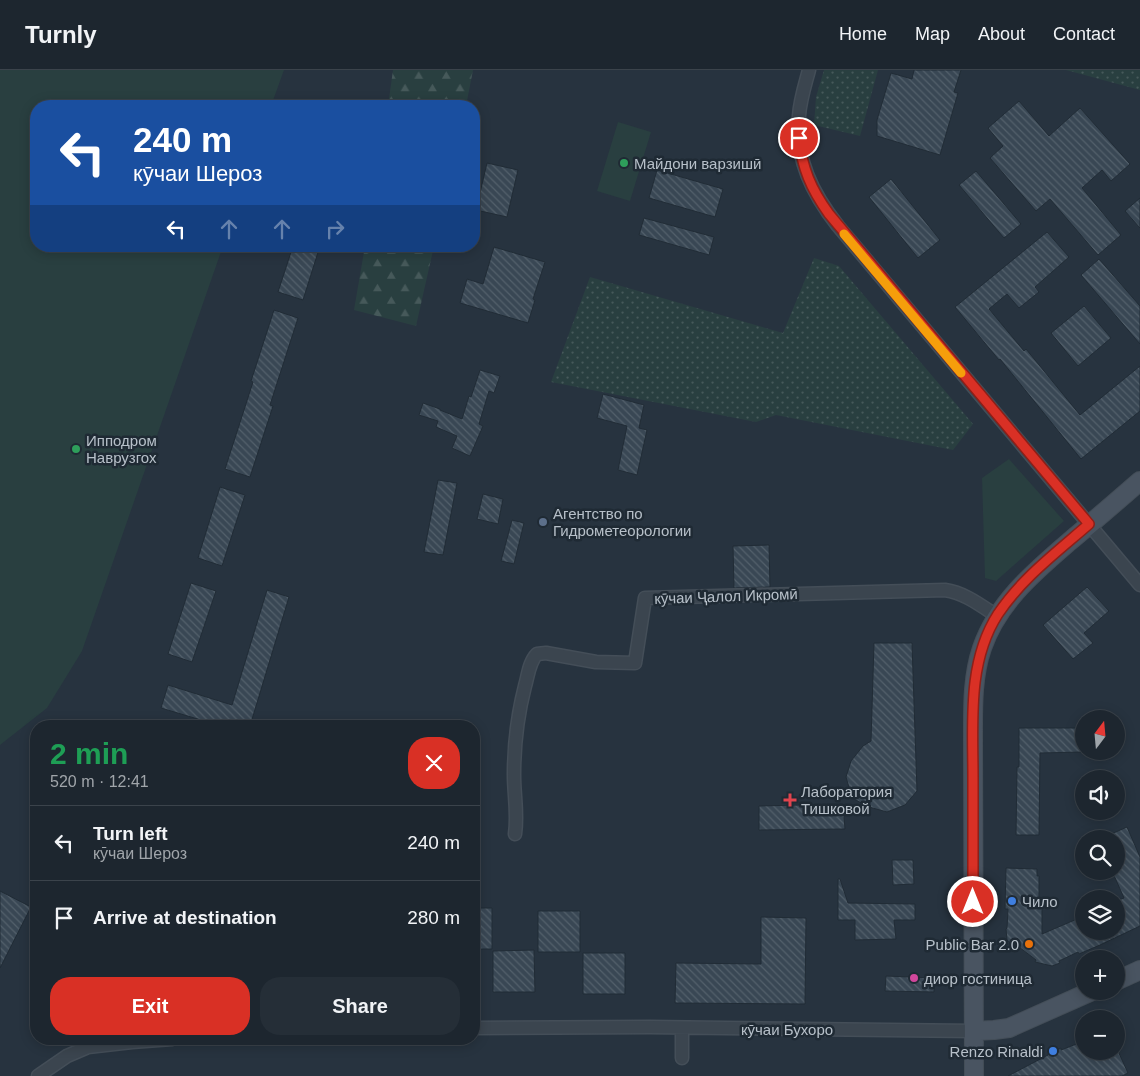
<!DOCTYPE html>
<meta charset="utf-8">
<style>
body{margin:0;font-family:Helvetica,sans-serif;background:#252e37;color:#f1f3f6;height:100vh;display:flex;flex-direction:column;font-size:19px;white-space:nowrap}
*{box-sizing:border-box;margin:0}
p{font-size:16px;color:#a0a5aa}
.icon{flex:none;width:28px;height:28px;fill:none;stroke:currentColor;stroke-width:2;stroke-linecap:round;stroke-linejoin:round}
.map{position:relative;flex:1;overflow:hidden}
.panel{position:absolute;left:30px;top:650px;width:450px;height:325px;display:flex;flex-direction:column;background:#1d262f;border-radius:20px;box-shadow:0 2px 12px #0003,0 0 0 1px #3b434b}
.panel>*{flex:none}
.top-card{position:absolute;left:30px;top:30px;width:450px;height:152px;border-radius:20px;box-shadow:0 2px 12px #0003,0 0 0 1px #3b434b;background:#1a4fa0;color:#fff;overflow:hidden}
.needle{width:32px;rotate:16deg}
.controls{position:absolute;left:1075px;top:640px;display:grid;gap:10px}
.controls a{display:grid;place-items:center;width:50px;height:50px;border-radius:50%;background:#1d262f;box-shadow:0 2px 12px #0003,0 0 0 1px #3b434b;font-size:25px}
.pin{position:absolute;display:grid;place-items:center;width:42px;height:42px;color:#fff;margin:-21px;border:2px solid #fff;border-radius:50%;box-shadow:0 1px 5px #0007}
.me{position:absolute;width:55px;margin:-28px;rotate:0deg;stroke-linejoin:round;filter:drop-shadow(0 0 4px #0008)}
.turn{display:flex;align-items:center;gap:18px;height:105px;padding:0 20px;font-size:22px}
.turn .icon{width:65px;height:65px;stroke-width:2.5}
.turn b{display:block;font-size:35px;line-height:42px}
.lanes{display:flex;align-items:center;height:48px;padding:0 20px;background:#0003;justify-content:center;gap:25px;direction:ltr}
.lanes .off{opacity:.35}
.round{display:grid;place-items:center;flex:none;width:52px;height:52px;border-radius:20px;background:#252e37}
.overview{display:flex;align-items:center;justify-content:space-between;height:85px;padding:0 20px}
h1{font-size:30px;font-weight:700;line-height:38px;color:#1e9e55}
.cta{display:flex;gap:10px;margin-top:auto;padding:10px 20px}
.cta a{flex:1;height:58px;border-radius:20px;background:#d93025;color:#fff;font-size:20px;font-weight:700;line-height:58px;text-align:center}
.cta a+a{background:#252e37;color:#f1f3f6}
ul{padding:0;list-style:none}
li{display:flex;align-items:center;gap:15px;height:75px;padding:0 20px;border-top:1px solid #3b434b}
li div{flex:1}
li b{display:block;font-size:19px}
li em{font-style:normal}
header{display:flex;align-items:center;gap:30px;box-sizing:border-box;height:70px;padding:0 25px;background:#1d262f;border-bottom:1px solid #3b434b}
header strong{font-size:24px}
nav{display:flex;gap:28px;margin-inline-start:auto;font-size:18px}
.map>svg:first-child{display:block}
.grass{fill:url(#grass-dots)}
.forest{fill:url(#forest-firs)}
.green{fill:#293f40}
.building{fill:url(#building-back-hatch);stroke:#212c36}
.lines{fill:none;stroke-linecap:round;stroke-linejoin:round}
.street-casing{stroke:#444e58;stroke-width:15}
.secondary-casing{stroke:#444e58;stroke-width:20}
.street{stroke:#3b454f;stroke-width:12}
.secondary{stroke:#495461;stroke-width:18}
.route-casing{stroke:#8d1f18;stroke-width:12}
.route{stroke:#d93025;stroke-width:9}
.slow{stroke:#f59e0b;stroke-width:9}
.leisure-dot{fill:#2e9e5b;stroke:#1f2a34;stroke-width:2}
.service-dot{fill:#5c6f8a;stroke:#1f2a34;stroke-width:2}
.health-dot{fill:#e0444e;stroke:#1f2a34;stroke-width:2}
.shop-dot{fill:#3f7fe0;stroke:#1f2a34;stroke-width:2}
.food-dot{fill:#e8710a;stroke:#1f2a34;stroke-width:2}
.hotel-dot{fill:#d1479c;stroke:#1f2a34;stroke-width:2}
.labels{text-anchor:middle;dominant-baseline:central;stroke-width:5;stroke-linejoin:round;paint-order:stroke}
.poi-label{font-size:15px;fill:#b7c0c9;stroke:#1f2a34;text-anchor:start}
.street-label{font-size:15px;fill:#b7c0c9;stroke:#1f2a34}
</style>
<header>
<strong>Turnly</strong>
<nav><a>Home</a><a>Map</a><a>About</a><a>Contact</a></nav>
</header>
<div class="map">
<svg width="1140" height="1006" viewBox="0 0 1140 1006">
<defs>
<pattern id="grass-dots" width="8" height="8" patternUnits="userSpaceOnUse" patternTransform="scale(1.25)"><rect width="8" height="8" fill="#293f40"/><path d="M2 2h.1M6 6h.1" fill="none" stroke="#46595a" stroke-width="1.8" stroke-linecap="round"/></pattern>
<pattern id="forest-firs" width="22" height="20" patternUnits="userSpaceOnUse" patternTransform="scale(1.25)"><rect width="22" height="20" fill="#293f40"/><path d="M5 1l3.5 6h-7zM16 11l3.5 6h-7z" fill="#46595a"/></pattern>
<pattern id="building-back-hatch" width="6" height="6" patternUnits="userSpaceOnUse" patternTransform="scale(1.25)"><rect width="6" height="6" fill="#394754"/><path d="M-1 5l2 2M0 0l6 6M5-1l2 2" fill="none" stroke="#53606b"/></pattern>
</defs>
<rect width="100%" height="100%" fill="#27333f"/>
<path class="grass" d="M824 0H878L860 66 814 55 816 27Z
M1066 0H1140V20Z
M814 188 839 196 973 354 953 380 776 345 756 352 551 312 590 207 783 263Z"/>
<path class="forest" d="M393 0H473L466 36H388Z
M365 176H434L416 256 354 240Z"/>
<path class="green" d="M0 0H284L271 36H36V176H223L82 581 47 638 0 675Z
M618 52 651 62 630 131 597 121Z
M1009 389 1064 451 996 511 985 508 982 408Z"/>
<path class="building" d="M914 0H961L954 22 958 23 940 85 877 66V50L891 3 912 9Z
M1019 31 1049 66 1080 38 1130 94 1111 111 1102 100 1082 118 1121 165 1098 185 1050 129 1036 141 990 88 1003 76 988 58Z
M487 93 518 100 507 147 476 140Z
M657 100 723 119 715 147 649 128Z
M976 101 1021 154 1004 168 959 115Z
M891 109 940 170 918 188 869 127Z
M1140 128V158L1125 141Z
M644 148 714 167 709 185 639 165Z
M1047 162 1069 187 1035 217 1039 222 1019 238 1007 224 989 239 1024 281 1026 279 1080 345 1140 296V341L1081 389 1000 289 999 290 955 237Z
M293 176H320L303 230 278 222Z
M494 177 545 192 533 229 535 230 528 253 460 233 467 209 483 214Z
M1099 189 1140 236V274L1081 205Z
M1084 236 1111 268 1078 296 1051 263Z
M274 240 298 248 270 335 273 336 250 407 225 399 253 312 251 311Z
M480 300 500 306 494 323 489 321 479 354 483 356 470 386 452 378 457 366 436 357 438 351 419 345 423 333 440 339V340L462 349 469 326 471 327Z
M603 324 644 335 639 358 647 360 637 405 618 400 627 356 597 348Z
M438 410 457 413 443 485 424 482Z
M220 417 245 425 222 496 198 488Z
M483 424 503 429 498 454 477 449Z
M512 450 524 453 514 494 501 491Z
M769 475 770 517 734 518 733 476Z
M191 513 216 521 192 592 168 584Z
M1087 517 1109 541 1084 563 1093 573 1073 589 1043 555Z
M267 520 289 527 250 656H221L161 638 168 615 232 635Z
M874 573H912L917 721 905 735 887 742 869 737 852 728 846 707 851 691 863 676 871 671Z
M1019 658H1084V682L1040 683 1039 765H1016L1017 697H1019Z
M843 734 845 759 759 760V736Z
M1127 757 1140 787V856L1100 875 1079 884 1078 882 1059 891 1060 893 1052 896 1035 892 1036 890 1019 877 1017 879 1007 870 1006 859 1007 858 1008 839H1005L1006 798 1037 799V806H1039V829H1042V864L1084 846V861H1116V831L1124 828 1112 801H1116V769H1100Z
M892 790H913L914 814 893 815Z
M838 809H840L848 833 915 834V850H894L896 869 855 870V850H838Z
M0 821 31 837 0 898Z
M474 838H492V879H474Z
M538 841H580V882H538Z
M761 847 806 848 805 934 675 933 676 893 761 894Z
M534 880 535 922H493V881Z
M583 883H625V924H583Z
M886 906 934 908V922L885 921Z
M1084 971V981H1118L1128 1003 1122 1006H1008L1048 985V984L1061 978V980Z"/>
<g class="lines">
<g class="street-casing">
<path id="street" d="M809 0C805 15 800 30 799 46 795 89 812 123 838 156L1140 515
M515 764C518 744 514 725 514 705 514 674 517 647 525 616 528 606 529 592 537 584L546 583 596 592 635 593 645 528 945 520C965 523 980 535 997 546
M474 958 650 957 974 961
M682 988V958
M38 1006 67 986 88 977 132 972 172 969"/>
</g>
<g class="secondary-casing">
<path id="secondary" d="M1116 911 1140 900
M974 961 994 960 1009 958 1092 921
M974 1006 973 669C973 639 972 607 982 578 998 532 1034 502 1070 471 1094 451 1117 431 1140 411"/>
</g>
<use href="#street" class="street"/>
<use href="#secondary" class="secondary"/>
</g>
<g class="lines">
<g class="route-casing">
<path id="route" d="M799 68C802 98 811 119 829 144L1089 454C1057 482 1022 508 998 544 967 592 973 653 973 707 973 748 973 790 973 832"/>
</g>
<use href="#route" class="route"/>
<path class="slow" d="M844 164 961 303"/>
</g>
<g class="leisure-dot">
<circle cx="624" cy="93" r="5"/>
<circle cx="76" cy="379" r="5"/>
</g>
<circle class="service-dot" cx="543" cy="452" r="5"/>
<path class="health-dot" d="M787.5 722.5h5v5h5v5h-5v5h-5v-5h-5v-5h5z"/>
<g class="shop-dot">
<circle cx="1012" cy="831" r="5"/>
<circle cx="1053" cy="981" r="5"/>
</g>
<circle class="food-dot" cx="1029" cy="874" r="5"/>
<circle class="hotel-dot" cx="914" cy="908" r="5"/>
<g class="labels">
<g class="poi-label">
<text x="634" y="93">Майдони варзишӣ</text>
<text x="86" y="370">Ипподром<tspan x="86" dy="17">Наврузгох</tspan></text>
<text x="553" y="443">Агентство по<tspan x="553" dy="17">Гидрометеорологии</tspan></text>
<text x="801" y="721">Лаборатория<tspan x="801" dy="17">Тишковой</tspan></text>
<text x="1022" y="831">Чило</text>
<text x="1019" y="874" text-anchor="end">Public Bar 2.0</text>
<text x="924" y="908">диор гостиница</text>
<text x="1043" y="981" text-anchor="end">Renzo Rinaldi</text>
</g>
<g class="street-label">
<text transform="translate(726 526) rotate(-2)">кӯчаи Ҷалол Икромӣ</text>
<text x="787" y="959">кӯчаи Бухоро</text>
</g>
</g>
</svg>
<div class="controls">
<a><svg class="needle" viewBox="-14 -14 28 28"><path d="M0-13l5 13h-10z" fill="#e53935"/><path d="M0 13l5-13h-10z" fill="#a0a5aa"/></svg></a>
<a><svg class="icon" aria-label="sound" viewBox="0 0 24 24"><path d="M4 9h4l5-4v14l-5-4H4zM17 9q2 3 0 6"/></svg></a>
<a><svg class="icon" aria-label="search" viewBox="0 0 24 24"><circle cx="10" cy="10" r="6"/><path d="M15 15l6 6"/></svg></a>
<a><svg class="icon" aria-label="layers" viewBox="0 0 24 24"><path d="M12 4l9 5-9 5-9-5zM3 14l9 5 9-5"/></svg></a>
<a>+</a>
<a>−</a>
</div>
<div class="pin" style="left:799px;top:68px;background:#d93025"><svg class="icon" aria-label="arrive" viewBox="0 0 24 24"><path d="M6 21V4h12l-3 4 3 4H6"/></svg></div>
<svg class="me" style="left:973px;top:832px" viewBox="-20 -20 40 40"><circle r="17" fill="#d93025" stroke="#fff" stroke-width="3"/><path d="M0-11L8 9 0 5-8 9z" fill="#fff"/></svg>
<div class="top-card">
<div class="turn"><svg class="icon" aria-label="left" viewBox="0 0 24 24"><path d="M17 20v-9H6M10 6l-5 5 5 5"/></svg><div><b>240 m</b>кӯчаи Шероз</div></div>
<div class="lanes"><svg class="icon" aria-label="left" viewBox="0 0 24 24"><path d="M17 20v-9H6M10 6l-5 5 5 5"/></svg><svg class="icon off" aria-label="ahead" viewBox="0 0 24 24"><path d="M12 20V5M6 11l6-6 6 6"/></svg><svg class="icon off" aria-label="ahead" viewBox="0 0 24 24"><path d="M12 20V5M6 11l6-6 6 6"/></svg><svg class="icon off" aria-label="right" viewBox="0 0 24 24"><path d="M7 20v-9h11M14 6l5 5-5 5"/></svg></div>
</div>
<section class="panel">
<div class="overview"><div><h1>2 min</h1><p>520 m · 12:41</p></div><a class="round" style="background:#d93025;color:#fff"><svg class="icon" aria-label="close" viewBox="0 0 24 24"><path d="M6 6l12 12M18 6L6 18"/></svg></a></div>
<ul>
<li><svg class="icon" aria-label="left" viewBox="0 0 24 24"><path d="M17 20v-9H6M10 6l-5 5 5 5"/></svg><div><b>Turn left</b><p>кӯчаи Шероз</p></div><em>240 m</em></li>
<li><svg class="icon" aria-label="arrive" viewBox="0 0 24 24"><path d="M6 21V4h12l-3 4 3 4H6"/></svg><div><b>Arrive at destination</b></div><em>280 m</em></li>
</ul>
<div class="cta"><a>Exit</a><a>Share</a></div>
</section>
</div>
